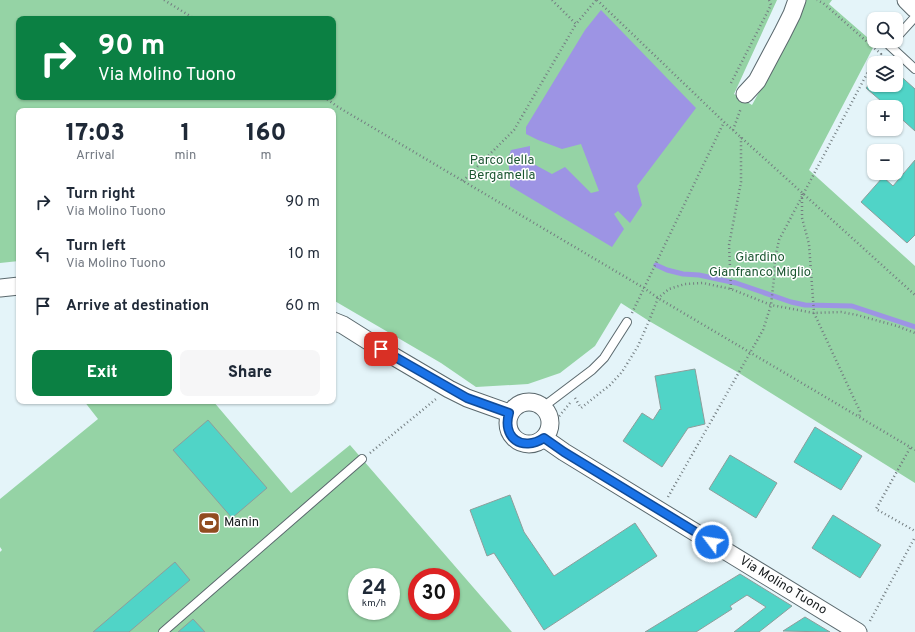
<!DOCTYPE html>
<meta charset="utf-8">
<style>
body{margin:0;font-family:Overpass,sans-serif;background:#f6f6f7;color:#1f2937;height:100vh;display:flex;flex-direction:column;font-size:15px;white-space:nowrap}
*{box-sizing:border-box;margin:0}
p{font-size:13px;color:#747a83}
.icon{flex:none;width:22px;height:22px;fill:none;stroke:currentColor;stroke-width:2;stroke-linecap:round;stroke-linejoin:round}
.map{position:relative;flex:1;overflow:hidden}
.drawer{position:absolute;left:16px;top:108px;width:320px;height:296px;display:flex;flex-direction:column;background:#fff;border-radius:8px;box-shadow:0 1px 3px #0004}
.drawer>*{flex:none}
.top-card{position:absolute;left:16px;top:16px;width:320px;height:84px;border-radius:8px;box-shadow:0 1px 3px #0004;background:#0b8043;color:#fff;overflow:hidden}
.tools{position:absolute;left:867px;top:12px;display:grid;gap:8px}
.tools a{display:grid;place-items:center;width:36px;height:36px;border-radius:8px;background:#fff;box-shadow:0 1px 3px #0004;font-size:20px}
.speed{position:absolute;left:348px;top:568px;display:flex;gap:8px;font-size:20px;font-weight:700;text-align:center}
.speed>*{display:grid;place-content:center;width:52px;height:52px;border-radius:50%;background:#fff;box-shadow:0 1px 3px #0004;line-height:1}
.speed small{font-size:10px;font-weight:400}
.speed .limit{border:6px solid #d22;background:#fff;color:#111}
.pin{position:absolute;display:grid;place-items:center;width:34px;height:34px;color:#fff;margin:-17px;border-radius:8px;box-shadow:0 2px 6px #0006}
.me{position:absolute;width:44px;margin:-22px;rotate:301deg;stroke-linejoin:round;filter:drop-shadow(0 0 3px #0008)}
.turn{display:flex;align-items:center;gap:14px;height:84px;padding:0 16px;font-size:18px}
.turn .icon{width:52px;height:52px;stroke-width:2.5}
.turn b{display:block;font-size:28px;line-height:34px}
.eta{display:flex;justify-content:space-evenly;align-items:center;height:68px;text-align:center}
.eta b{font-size:24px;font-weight:800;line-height:28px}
.primary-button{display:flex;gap:8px;margin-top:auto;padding:8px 16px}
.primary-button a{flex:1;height:46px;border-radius:8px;background:#0b8043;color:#fff;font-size:16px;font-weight:800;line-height:46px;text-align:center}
.primary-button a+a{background:#f6f6f7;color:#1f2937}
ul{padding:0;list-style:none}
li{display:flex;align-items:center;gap:12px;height:52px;padding:0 16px}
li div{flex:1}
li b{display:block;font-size:15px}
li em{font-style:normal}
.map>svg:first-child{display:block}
.green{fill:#95d3a5;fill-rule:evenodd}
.water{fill:#9d94e4}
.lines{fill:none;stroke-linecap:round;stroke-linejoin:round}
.stream{stroke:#9d94e4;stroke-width:5}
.building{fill:#50d4c7;stroke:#8e9d9b}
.lane-casing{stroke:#5a686d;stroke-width:10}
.street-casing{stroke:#5a686d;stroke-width:19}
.path{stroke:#737d80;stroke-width:2.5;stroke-dasharray:1 3;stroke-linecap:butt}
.lane{stroke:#fff;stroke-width:8}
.street{stroke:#fff;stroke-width:17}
.route-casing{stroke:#114b97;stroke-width:10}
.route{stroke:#1a73e8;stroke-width:7}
.labels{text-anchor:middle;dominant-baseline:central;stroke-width:3;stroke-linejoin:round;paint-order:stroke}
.park-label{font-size:13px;fill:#1b5631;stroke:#fff}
.poi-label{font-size:13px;fill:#14191b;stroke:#fff;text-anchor:start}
.street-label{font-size:13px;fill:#14191b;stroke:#fff}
</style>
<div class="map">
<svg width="915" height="632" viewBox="0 0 915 632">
<rect width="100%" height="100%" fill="#e4f4f9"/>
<path class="green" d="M0 0H777L734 94 752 105 796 25 806 0H832L829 4 875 44 809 170 915 266V483L739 373 649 321 621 303 595 346 560 373 528 384 476 387 441 363 333 300V111H19V261L0 263ZM19 19H333V97H19Z
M84 401H213L291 493 350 445 512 632H0V552L2 550 0 547V499L98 419ZM357 577H391V611H357ZM417 577H451V611H417Z"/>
<path class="water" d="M601 10 696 108 637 186 642 205 630 223 618 211 614 214 624 229 612 247 510 186V176L508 159 511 150 530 146V162L552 174 565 167 591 193 599 191 581 144 562 149 538 140 526 134V127L585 30Z"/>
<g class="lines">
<path class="stream" d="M656 265 667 270 683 274 699 275 736 283 791 302 805 305 852 306 915 327"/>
</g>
<path class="building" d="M896 72 915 89V131L896 114V107H888L866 88 874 78V85H896Z
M915 160V235L907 243 861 202 883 177 893 186Z
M695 369 705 424 688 428 662 467 623 441 642 413 653 420 660 409 661 410 655 376Z
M208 420 267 488 232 518 173 450Z
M815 427 862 456 841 490 794 462Z
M730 455 777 483 756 518 709 489Z
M510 495 524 532 554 576 635 523 657 556 544 630 494 553 487 556 470 510Z
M833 515 881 545 860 578 812 548Z
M175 562 190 580 129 632H93Z
M740 574 792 606 759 632H734L766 607 747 595 730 606 732 609 696 632H645Z
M805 617 830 632 783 631Z
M193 619 205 632H178Z"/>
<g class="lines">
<g class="lane-casing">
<path id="lane" d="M896 38 915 17
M893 41 889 45 915 69
M543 407 592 370 604 358 627 322
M163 632 362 459"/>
</g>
<g class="street-casing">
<g id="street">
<path d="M906 0 915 9"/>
<path d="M745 94 757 81 782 34 792 14 797 0"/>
<path d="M0 288 19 286"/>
<path d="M333 321 343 325 381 349 449 389 467 398 509 413"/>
<circle cx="529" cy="423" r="21"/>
<path id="s1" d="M544 438 564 452 858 632"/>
</g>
</g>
<path class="path" d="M164 0 195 19
M552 0 576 24 596 0
M597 0 724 122 915 295
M731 83 771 5 769 0
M324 97 338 107 644 288 658 298 915 450
M733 130 741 108
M463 181 514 130 576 24
M802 194V218L809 244 814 313 856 403 860 411 859 417
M731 289 729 245 741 182V137
M632 313 724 122
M575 398 581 408 610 385 622 372 638 346 649 321 658 298 669 289 685 284 703 283 731 289 771 305 814 313 841 312 857 315 897 326 915 333
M556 427V420L570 403
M910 448 876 509 915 531
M370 453 436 399
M668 497 763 330 771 305 774 278 775 258 779 240 871 66 881 54 823 3 817 0
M870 621 915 537"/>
<use href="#lane" class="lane"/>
<use href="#street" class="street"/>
</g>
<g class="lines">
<g class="route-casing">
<path id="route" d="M381 349 467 398 509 413C502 438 522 452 544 438L564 452 712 542"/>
</g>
<use href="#route" class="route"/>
</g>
<defs>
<g id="stadium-square" transform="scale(1.15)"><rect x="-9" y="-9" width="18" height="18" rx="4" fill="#914c20" stroke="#fff"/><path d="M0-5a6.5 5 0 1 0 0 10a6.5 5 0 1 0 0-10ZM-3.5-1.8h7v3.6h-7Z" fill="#fff"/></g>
</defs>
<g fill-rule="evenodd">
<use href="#stadium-square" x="209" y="523"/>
</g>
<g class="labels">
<g class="park-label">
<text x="502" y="161">Parco della<tspan x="502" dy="15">Bergamella</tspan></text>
<text x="760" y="258">Giardino<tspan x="760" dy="15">Gianfranco Miglio</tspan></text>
</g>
<g class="poi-label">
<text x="224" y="523">Manin</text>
</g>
<g class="street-label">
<text stroke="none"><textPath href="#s1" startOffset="281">Via Molino Tuono</textPath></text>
</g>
</g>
</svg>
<div class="tools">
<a><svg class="icon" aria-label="search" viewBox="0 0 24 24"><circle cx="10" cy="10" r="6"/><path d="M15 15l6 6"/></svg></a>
<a><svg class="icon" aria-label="layers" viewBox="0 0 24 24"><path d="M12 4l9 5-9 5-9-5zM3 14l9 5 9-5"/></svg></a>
<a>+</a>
<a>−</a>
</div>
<div class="speed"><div>24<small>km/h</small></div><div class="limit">30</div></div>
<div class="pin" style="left:381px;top:349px;background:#d93025"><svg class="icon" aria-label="arrive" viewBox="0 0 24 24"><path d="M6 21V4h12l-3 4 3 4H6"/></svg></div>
<svg class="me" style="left:712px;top:542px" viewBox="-20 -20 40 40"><circle r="17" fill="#1a73e8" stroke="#fff" stroke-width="3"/><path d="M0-11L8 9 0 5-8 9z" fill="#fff"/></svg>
<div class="top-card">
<div class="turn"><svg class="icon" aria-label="right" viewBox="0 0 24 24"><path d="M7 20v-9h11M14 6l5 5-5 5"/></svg><div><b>90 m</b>Via Molino Tuono</div></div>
</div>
<section class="drawer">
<div class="eta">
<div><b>17:03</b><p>Arrival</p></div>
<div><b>1</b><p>min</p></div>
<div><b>160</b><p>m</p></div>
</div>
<ul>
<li><svg class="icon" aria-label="right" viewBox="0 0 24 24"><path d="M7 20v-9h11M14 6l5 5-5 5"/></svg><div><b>Turn right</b><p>Via Molino Tuono</p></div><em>90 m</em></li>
<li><svg class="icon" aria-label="left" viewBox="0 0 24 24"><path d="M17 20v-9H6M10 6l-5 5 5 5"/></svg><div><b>Turn left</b><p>Via Molino Tuono</p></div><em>10 m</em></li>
<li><svg class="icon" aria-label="arrive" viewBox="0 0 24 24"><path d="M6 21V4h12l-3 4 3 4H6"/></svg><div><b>Arrive at destination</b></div><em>60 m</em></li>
</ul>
<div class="primary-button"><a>Exit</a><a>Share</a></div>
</section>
</div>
